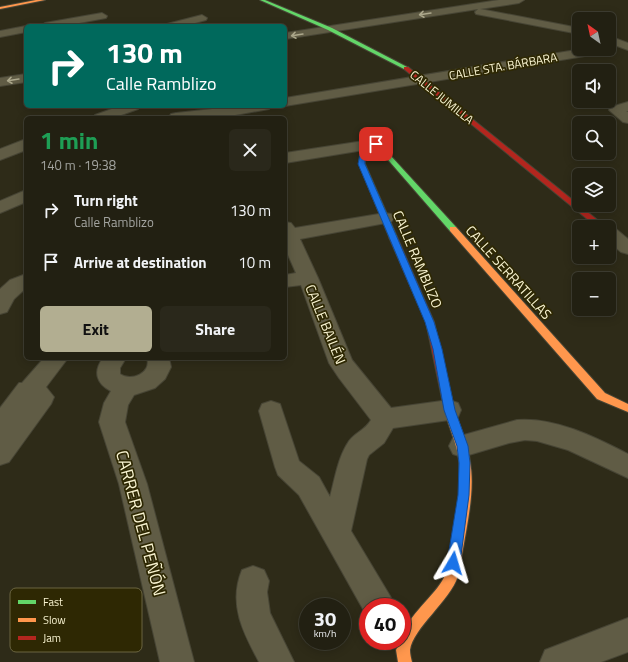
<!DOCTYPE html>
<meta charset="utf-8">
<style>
body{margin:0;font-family:"Titillium Web",sans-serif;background:#2a281b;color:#f1f3f6;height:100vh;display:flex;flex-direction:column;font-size:15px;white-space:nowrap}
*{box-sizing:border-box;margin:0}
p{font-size:13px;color:#a2a39f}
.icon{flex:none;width:22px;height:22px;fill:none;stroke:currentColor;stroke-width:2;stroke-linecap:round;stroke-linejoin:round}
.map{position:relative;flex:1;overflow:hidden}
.details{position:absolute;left:24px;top:116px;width:263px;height:244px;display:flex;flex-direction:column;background:#222012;border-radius:6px;box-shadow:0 2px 10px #0003,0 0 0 1px #3f3e32}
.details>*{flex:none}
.guide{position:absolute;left:24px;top:24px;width:263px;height:84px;border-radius:6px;box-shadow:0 2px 10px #0003,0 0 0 1px #3f3e32;background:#00695c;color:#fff;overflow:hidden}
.needle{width:26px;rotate:327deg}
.tools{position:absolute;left:572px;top:12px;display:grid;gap:8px}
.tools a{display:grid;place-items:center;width:44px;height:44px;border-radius:6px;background:#222012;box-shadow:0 2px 10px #0003,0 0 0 1px #3f3e32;font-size:20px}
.speed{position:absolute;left:299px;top:598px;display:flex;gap:8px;font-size:20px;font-weight:700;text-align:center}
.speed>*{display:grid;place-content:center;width:52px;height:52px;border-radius:50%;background:#222012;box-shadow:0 2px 10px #0003,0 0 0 1px #3f3e32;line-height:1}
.speed small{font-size:10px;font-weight:400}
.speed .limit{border:6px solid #d22;background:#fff;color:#111}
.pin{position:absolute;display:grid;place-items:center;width:34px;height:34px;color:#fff;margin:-17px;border-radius:8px;box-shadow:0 2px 6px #0006}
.me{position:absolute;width:44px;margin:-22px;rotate:7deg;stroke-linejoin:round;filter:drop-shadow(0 0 3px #0008)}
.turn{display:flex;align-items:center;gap:14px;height:84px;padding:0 16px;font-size:18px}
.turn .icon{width:52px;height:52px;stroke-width:2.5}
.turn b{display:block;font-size:28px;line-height:34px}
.round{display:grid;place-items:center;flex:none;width:42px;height:42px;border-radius:6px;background:#2a281b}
.overview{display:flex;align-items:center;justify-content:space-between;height:68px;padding:0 16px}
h1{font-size:24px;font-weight:700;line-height:30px;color:#1e9e55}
.primary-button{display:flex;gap:8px;margin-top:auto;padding:8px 16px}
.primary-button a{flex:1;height:46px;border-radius:6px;background:#b2ae91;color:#111;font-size:16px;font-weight:700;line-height:46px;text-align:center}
.primary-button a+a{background:#2a281b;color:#f1f3f6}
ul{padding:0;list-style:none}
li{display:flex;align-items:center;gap:12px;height:52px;padding:0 16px}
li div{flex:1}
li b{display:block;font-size:15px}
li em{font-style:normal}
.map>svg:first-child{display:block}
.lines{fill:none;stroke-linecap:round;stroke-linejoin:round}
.street-casing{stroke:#474535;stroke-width:2}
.fast-casing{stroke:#474535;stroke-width:2}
.slow-casing{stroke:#474535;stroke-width:2}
.jam-casing{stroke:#474535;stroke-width:2}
.street{fill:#605c45;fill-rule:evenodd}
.fast{fill:#63d668;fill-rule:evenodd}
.slow{fill:#ff974d;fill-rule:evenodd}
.jam{fill:#b3261e;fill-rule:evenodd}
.oneway{stroke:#aca88c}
.route{fill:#1a73e8;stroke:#114b97}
.labels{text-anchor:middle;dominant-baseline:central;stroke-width:3.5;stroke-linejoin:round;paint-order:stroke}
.far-street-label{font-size:12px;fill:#f9f4d2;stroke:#2e2803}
.street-label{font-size:14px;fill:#f9f4d2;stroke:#2e2803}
.near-street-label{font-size:17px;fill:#f9f4d2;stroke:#2e2803}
.key{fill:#2e2803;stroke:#6b6541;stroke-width:1}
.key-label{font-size:11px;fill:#f9f4d2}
</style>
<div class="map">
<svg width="628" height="662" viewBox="0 0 628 662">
<rect width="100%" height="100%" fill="#2e2b18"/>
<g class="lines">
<g class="street-casing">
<path id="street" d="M499 0H524L519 3 480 9 579 28V34L476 14 475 12 478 9 285 39V33Z
M102 13 107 16 106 18 63 26H40L45 23Z
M202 15 207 18 206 20 184 26H166L167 24Z
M26 26V32L0 37V31L26 26H27Z
M609 36 628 43V50L609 43Z
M582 49H609L607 51 603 53 285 106V98Z
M26 74V82L0 86V78Z
M628 102V111H626L628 112V123L623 122 609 110 611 107Z
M120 106H140L138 109 113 118H93L95 115Z
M240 106H271L269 109 235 115 208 118 169 117 171 114 176 113Z
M26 139V150L0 160V149Z
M377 139 382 141 385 144 382 147 285 163V153Z
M26 190V202L0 213V201Z
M385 213 391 214 394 218 391 222 300 239 318 278 352 360 391 408 449 400 458 403 461 410 458 417 449 420 393 428 384 443 369 455 367 459 351 531 390 596 395 607H368V618L299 495 278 475 275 467 259 411 262 404 271 401 280 404 299 461 319 477 330 497C335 478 338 457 349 441 356 432 364 431 371 420L339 378 329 363 301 285 285 287V275L296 273 285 248V222L291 223 295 228Z
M609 227 616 229 628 239V254L621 252 609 242Z
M26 274V288L14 299 7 312 0 314V289L10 280Z
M44 358H68L46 387 54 397 51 404 9 462 0 465V408L19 383H22Z
M103 358H126L120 368V374C131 382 152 373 147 358H169L171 367 165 379 155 388 134 395 128 405 125 422 147 484 194 662H160L119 484 99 422 104 403 111 391C96 384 93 371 103 358Z
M517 420C555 417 595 437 628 454V478L568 450 537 441 525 440 509 443 462 457 453 454 449 446 453 438Z
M253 566 264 570 269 581 267 592 270 613 294 662H259C243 632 228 604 242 570Z
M628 618V652L601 662H540L545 650Z"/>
</g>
<g class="fast-casing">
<path id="fast" d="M260 0H265L332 28 409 68 404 69 328 30Z
M375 143H379L456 227V231H450L377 147 365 156V164L397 237 393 239H390L359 164 360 154Z"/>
</g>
<g class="slow-casing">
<path id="slow" d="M36 0H45L0 9V7Z
M450 227H456L605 393 628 404V412L597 399 450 231Z
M449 404 453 405 454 408C459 426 468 443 470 461 475 489 468 520 463 549 461 558 461 568 458 576 450 601 413 628 410 650 410 654 411 658 412 662H398L396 650 400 641H402C402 621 432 598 442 581 448 572 448 559 450 549 456 520 463 490 459 461 457 443 448 426 444 408L445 405Z"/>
</g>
<g class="jam-casing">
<path id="jam" d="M404 67H408L606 227H597L404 69Z
M390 235H393L397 237 434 322 454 408 453 411 449 412 445 411 444 408 426 322 389 237Z"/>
</g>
<use href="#street" class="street"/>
<use href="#fast" class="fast"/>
<use href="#slow" class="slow"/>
<use href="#jam" class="jam"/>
</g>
<defs><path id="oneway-shaft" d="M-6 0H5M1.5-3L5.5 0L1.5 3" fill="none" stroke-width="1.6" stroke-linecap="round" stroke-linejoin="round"/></defs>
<g class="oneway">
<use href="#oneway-shaft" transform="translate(425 14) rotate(171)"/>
<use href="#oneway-shaft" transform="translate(297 35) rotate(171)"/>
<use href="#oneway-shaft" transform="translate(13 80) rotate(171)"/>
</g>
<path class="route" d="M376 142 380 144 365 156V164L434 322 442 349 455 410 468 446 470 463 469 495 460 563 458 568 453 569 449 568 447 563 458 495 459 463 457 446 444 410 433 349 425 322 358 164 360 154Z"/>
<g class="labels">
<g class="far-street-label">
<text transform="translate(503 66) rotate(-10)">CALLE STA. BÁRBARA</text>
<text transform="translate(442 97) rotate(39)">CALLE JUMILLA</text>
</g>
<g class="street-label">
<text transform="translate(418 259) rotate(67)">CALLE RAMBLIZO</text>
<text transform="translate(509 272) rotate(48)">CALLE SERRATILLAS</text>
<text transform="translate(326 324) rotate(68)">CALLE BAILÉN</text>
</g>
<g class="near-street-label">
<text transform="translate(141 523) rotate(75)">CARRER DEL PEÑÓN</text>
</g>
</g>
<rect x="10" y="588" width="132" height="64" rx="6" class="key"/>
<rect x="18" y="600" width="18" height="4" fill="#63d668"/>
<rect x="18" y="618" width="18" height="4" fill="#ff974d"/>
<rect x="18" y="636" width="18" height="4" fill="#b3261e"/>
<g class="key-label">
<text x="43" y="606">Fast</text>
<text x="43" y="624">Slow</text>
<text x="43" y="642">Jam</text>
</g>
</svg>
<div class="tools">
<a><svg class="needle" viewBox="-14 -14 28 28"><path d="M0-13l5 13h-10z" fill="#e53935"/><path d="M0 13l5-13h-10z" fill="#a2a39f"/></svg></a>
<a><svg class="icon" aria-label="sound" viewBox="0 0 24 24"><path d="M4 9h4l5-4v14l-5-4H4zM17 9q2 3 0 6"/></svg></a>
<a><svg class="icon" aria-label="search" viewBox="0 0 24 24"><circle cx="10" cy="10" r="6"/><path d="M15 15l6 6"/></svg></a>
<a><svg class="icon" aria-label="layers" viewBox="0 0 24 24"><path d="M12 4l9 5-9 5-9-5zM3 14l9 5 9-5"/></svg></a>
<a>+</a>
<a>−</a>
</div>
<div class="speed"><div>30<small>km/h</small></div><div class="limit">40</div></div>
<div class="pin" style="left:376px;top:144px;background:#d93025"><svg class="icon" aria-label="arrive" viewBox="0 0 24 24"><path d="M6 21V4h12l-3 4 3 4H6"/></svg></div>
<svg class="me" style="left:453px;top:563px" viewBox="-20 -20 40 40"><path d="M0-17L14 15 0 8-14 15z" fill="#1a73e8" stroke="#fff" stroke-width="4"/></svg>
<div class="guide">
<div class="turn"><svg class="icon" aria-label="right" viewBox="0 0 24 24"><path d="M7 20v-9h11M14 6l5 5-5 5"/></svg><div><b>130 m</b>Calle Ramblizo</div></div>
</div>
<section class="details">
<div class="overview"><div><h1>1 min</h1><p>140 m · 19:38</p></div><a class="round"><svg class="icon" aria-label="close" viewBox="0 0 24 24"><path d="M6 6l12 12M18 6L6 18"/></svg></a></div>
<ul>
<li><svg class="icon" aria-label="right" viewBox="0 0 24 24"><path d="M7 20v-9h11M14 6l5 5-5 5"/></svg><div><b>Turn right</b><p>Calle Ramblizo</p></div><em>130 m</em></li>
<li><svg class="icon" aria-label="arrive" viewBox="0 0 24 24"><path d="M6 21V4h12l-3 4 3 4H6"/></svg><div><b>Arrive at destination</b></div><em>10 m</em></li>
</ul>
<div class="primary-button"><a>Exit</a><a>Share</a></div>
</section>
</div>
